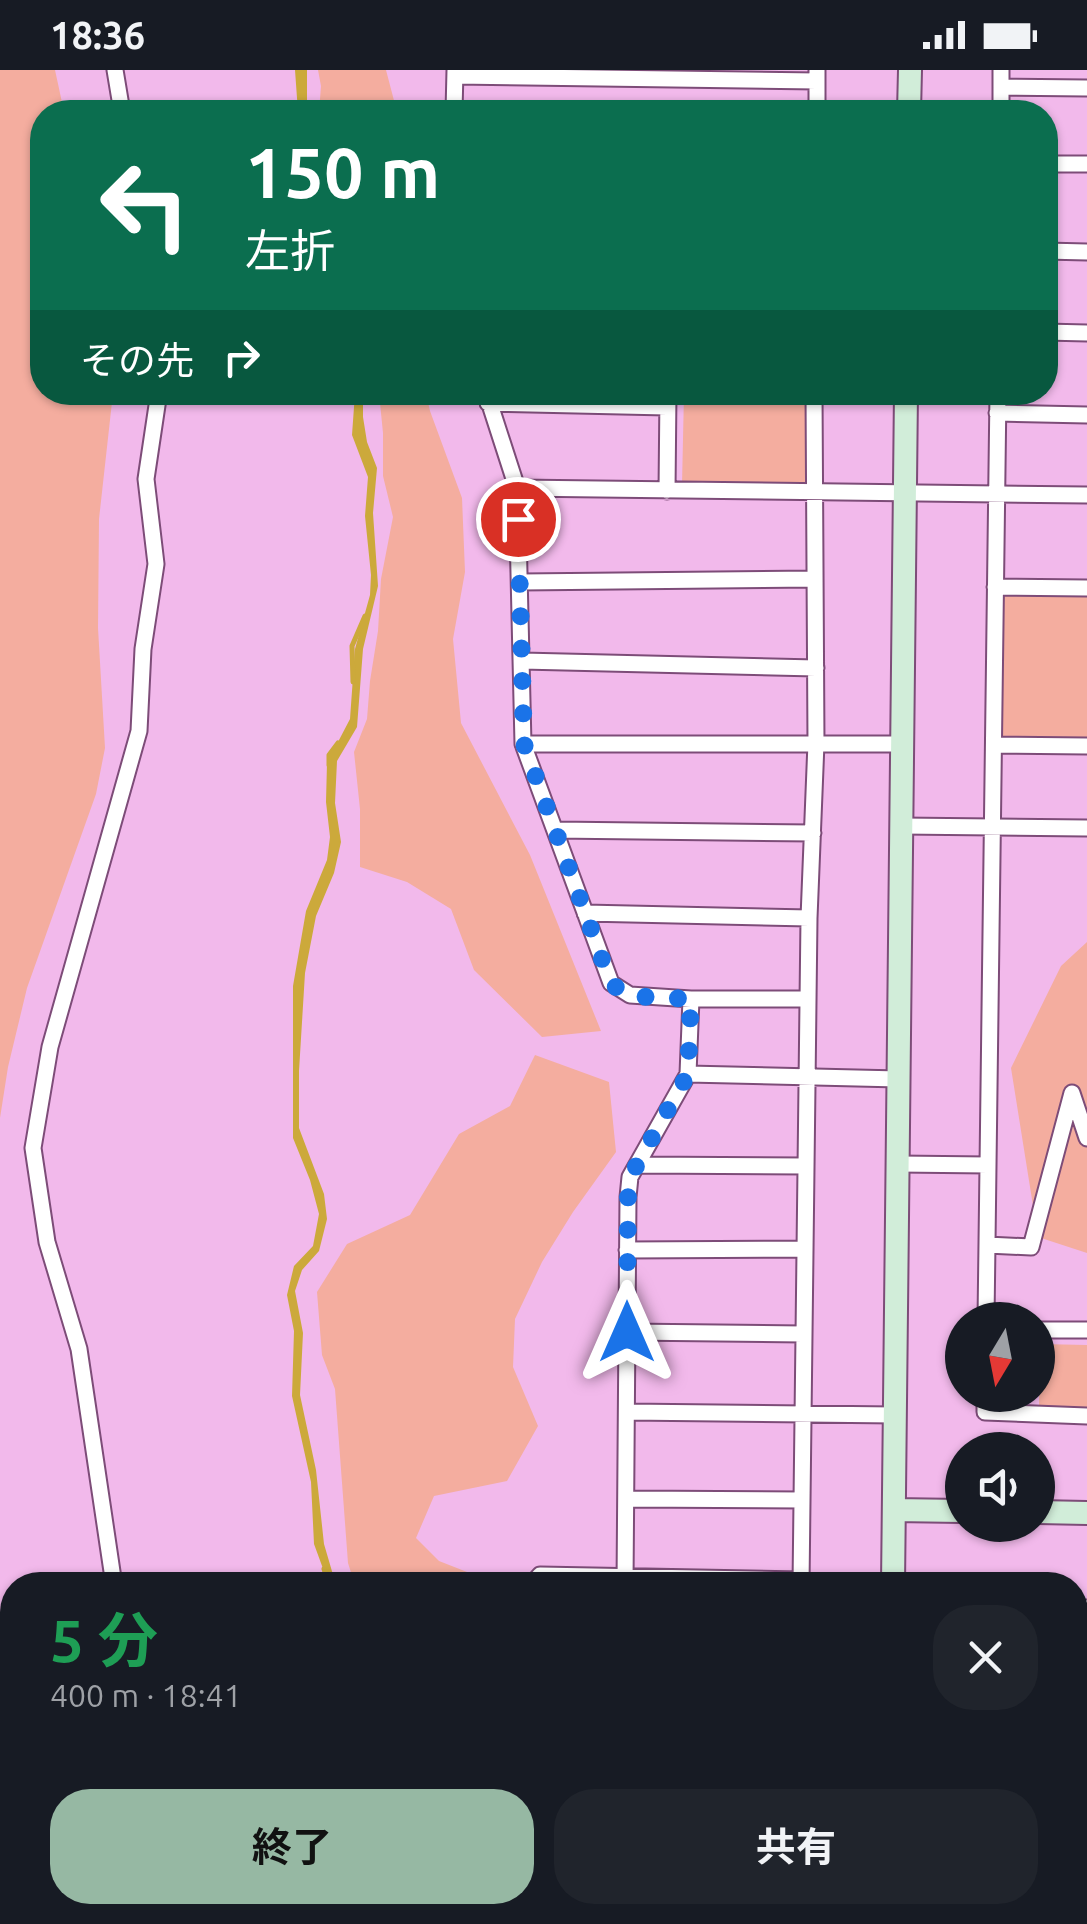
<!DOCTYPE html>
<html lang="ja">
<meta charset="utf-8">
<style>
body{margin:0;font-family:Ubuntu,"Noto Sans JP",sans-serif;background:#20242c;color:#f1f3f6;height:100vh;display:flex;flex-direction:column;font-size:38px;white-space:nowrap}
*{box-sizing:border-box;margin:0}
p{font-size:32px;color:#9ea1a6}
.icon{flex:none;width:55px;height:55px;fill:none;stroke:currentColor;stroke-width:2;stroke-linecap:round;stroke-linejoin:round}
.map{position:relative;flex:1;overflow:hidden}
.drawer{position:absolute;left:0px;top:1502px;width:1088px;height:352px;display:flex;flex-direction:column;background:#171b24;border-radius:40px 40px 0 0;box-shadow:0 2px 8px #0004}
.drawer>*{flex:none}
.top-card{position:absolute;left:30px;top:30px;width:1028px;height:305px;border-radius:40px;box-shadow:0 2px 8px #0004;background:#0b6e4f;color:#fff;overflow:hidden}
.needle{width:65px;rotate:190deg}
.tools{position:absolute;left:945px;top:1232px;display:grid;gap:20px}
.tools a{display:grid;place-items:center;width:110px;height:110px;border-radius:50%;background:#171b24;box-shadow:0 2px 8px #0004;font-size:50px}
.pin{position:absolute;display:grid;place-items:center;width:85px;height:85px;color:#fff;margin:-42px;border:5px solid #fff;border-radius:50%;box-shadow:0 2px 10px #0007}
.me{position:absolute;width:110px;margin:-55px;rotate:0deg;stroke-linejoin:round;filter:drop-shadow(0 0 8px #0008)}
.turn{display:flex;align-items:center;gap:35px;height:210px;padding:0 50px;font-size:45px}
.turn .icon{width:130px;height:130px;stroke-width:2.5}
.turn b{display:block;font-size:70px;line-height:85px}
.then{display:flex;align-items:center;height:95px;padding:0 50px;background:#0003;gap:20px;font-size:38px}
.round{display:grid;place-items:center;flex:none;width:105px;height:105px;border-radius:40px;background:#20242c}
.head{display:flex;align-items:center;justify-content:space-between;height:170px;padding:0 50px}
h1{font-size:60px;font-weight:700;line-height:75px;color:#1e9e55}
.cta{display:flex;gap:20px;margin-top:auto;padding:20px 50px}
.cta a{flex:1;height:115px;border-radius:40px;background:#96b8a3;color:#111;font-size:40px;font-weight:700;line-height:115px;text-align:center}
.cta a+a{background:#20242c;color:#f1f3f6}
.status{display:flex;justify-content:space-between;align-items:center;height:70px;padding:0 50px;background:#171b24;direction:ltr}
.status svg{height:28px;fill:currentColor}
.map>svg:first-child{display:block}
.green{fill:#f4ad9f}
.water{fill:#cca93b}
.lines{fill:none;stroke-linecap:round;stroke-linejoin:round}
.stream{stroke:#cca93b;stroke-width:5}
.street-casing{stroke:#7d4c78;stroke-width:19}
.secondary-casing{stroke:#7d4c78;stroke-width:26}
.street{stroke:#fff;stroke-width:15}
.secondary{stroke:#d1edd9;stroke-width:22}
.route{stroke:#1a73e8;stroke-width:18;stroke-dasharray:0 32.4}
</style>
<div class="status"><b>18:36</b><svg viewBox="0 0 49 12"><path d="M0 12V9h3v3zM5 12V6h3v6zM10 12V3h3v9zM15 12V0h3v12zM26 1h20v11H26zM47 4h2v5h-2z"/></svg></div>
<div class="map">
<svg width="1087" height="1854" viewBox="0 0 1087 1854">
<rect width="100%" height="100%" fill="#f2b9eb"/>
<path class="green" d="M0 0H55L63 37V42H42V322L113 323 99 449 98 558 105 678 96 724 27 918 8 997 0 1048Z
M318 0H386L397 42H319L321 16Z
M379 323H426L430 341 462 428 465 502 453 569 461 653 530 785 601 961 542 967 474 900 451 839 407 812 360 797V739L354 682 367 649 370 611 378 561 381 509 393 447 383 406V363Z
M684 323H809L808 416 682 415Z
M1003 524H1087V670L1002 669Z
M1087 872V1183L1038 1167 1011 998 1061 896Z
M535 985 609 1012 616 1082 573 1142 542 1192 515 1249 513 1297 538 1356 507 1411 434 1426 416 1468 439 1491 490 1511 494 1515H355L348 1493 335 1319 322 1285 317 1222 347 1174 410 1145 459 1064 510 1036Z
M1040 1274 1087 1275V1339L1039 1338Z
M0 1543 12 1571V1842L165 1843 169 1854H0Z"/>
<path class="water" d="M295 0H307V42H298Z
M355 323H363V347L367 372 377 398 373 443 378 516 363 579 357 657 337 691 335 733 341 772 334 803 316 846 305 903 299 1001V1058L324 1124 327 1149 319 1181 302 1200 295 1221 303 1263 300 1325 316 1400 324 1474 336 1515H329L314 1474 311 1412 292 1326 294 1261 287 1225 294 1196 313 1176 319 1144 310 1110 293 1068V916L306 841 327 790 330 767 326 732 327 693 350 649 355 579 370 525 371 505 365 446 368 407 352 365Z
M605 1842 628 1843 635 1854H587Z"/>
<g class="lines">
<path class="stream" d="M353 612 352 576 365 546
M329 695V685L338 673
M324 1499 329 1515"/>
<g class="street-casing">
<path id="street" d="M115 0 122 42
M455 6 817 11
M1001 17 1087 18
M454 42 455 0
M817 42V0
M1001 42V0
M1045 94H1087
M1045 181 1087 182
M1045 262 1087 263
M486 322 517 418 523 674 611 913 630 925 691 929H808
M488 333 667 337
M997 343 1087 345
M517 418 1087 425
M667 421 668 322
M521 512 815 509
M995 517 1087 518
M522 591 816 598
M523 674H902
M994 675 1087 676
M901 756 1087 758
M555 760 813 763
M585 843 809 848
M688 1004 899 1009
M898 1094 988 1095
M637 1095 805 1096
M987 1175 1031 1177 1072 1023 1087 1068
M627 1180 804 1179
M986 1250 998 322
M1038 1260H1087
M627 1262 803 1264
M985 1325V1342L1087 1346
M627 1342 895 1345
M626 1429 802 1430
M114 1515 79 1279 47 1172 33 1078 50 977 139 661 143 579 156 494 146 409 159 322
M531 1515 540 1505 801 1510
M625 1515 628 1127 630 1107 688 1004 691 929
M801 1515 809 848 816 673 814 322
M1075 1538H1087
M1075 1624H1087
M1075 1700 1087 1701
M1075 1782H1087
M227 1842 230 1854
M564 1854 570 1842
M796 1854 797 1842
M980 1854V1842"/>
</g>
<g class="secondary-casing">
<path id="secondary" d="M909 42 910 0
M894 1440 962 1441
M1038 1442 1087 1443
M893 1515 906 322
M889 1842 890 1854"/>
</g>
<use href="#street" class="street"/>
<use href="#secondary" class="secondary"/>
</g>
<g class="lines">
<path class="route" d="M518 449 524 674 611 914 630 926 691 929 688 1004 630 1107 628 1127 627 1262"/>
</g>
</svg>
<div class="tools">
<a><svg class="needle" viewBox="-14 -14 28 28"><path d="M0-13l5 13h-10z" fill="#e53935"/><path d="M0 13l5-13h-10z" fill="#9ea1a6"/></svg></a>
<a><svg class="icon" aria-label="sound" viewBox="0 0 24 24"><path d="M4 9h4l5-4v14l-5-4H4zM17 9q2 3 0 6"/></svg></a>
</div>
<div class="pin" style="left:518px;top:449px;background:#d93025"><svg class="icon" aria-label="arrive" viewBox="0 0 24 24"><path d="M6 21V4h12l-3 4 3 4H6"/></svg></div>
<svg class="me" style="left:627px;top:1262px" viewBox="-20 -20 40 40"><path d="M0-17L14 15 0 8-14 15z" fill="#1a73e8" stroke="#fff" stroke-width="4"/></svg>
<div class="top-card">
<div class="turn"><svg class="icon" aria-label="left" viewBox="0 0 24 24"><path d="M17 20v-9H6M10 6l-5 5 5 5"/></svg><div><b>150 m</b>左折</div></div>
<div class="then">その先<svg class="icon" aria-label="right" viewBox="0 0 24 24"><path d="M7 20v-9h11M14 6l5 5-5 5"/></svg></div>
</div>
<section class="drawer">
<div class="head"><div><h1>5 分</h1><p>400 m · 18:41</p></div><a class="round"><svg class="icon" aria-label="close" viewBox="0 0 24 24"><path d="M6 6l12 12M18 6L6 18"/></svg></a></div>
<div class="cta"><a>終了</a><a>共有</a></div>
</section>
</div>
